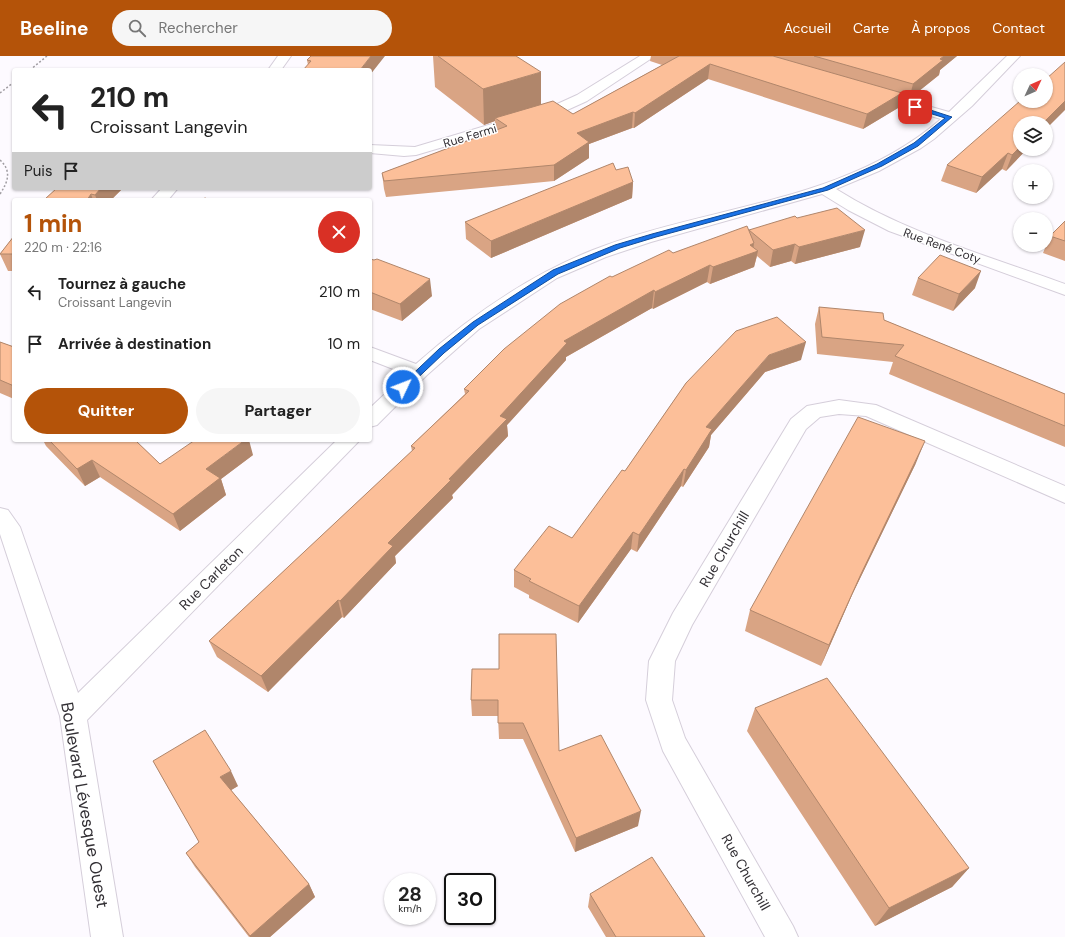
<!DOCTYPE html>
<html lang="fr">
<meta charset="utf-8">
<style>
body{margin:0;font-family:"DM Sans",sans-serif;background:#f6f6f6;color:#222;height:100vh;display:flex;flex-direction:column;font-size:15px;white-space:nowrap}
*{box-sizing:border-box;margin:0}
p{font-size:13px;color:#767676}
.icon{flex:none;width:22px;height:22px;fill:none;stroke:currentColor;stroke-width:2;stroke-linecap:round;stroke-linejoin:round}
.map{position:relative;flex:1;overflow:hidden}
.side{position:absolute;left:12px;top:142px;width:360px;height:244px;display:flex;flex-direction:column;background:#fff;border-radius:4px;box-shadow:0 1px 3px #0004}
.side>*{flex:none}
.hud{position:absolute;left:12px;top:12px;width:360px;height:122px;border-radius:4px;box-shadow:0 1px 3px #0004;background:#fff;color:#222;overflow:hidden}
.needle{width:26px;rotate:46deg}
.fabs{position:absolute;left:1013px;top:12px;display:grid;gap:8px}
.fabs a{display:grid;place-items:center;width:40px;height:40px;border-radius:50%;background:#fff;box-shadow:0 1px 3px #0004;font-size:20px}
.speed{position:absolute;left:384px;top:817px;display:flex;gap:8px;font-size:20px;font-weight:700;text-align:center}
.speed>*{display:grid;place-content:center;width:52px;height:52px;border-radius:50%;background:#fff;box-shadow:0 1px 3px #0004;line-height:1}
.speed small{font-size:10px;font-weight:400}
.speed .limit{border:2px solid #111;border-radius:6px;background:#fff;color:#111}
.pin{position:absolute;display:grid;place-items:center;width:34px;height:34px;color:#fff;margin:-17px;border-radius:8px;box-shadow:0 2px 6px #0006}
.me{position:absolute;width:44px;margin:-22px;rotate:47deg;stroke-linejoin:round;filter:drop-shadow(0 0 3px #0008)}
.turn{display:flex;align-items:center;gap:14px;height:84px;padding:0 12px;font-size:18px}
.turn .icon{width:52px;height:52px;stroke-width:2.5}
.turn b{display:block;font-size:28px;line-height:34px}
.then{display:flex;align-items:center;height:38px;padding:0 12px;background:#0003;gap:8px;font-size:15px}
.round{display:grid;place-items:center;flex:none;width:42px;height:42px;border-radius:21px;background:#f6f6f6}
.headline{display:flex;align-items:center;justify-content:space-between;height:68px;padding:0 12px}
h1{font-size:24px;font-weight:700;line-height:30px;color:#b45309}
.action{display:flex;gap:8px;margin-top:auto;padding:8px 12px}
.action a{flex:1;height:46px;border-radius:24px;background:#b45309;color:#fff;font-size:16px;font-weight:700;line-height:46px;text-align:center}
.action a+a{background:#f6f6f6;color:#222}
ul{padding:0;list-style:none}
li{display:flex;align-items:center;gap:12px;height:52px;padding:0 12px}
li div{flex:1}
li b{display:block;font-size:15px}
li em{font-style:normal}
header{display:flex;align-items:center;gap:24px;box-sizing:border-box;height:56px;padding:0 20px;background:#b45309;color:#fff}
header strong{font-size:19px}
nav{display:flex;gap:22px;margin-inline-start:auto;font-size:14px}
.search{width:280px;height:36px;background:#f6f6f6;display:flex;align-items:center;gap:10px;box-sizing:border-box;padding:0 14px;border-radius:22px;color:#767676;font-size:15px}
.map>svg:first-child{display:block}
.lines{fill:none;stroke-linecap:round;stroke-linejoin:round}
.minor-casing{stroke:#d5ceda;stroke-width:2}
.path{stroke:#a09da2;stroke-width:1.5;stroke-dasharray:2 2;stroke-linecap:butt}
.minor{fill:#fff;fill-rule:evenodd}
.wall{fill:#d9a484}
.shaded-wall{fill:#b0866b}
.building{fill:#fcbf99;stroke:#b0866b}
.route{fill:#1a73e8;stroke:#114b97}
.labels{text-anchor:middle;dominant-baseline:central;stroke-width:3;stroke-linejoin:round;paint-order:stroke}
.far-street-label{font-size:12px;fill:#333035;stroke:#fff}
.street-label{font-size:14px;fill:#333035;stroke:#fff}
.near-street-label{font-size:17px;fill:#333035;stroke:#fff}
</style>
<header>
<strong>Beeline</strong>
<div class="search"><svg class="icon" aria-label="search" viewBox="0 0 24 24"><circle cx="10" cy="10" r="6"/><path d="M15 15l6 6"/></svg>Rechercher</div>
<nav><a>Accueil</a><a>Carte</a><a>À propos</a><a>Contact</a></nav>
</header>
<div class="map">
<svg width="1065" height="881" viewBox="0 0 1065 881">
<rect width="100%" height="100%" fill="#fdfaff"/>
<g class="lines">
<g class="minor-casing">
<path id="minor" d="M278 0H291L281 14H268Z
M640 0H655L587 45 565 55 416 99 404 100 370 97V89L415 91 555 49 577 39Z
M1007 0H1020L972 50 934 83 921 92 879 115 836 133C906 177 988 200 1065 228V239L889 175 848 154 822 138 651 186 606 201 557 222 479 273 427 319 377 369 370 371V352L406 318 370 304V291L416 308C469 261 527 220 593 194 708 149 845 147 941 63L865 41 863 38 865 35H875L949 56Z
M162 132H178L168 144H151Z
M839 344 876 349 1065 430V447L866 360 839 358 820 361 806 373 692 569 675 605 672 644 685 682 793 870 798 881H765L663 695 646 644 649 605 673 557 791 363 807 350Z
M337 384H360L87 664 123 881H91L60 660 0 478V452L8 454 20 471 78 637Z"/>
</g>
<path class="path" d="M30 14 47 0
M0 37 14 26
M0 104C12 115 8 126 0 138"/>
<use href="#minor" class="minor"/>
</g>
<path class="wall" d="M311 0 370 19 308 9 307 4Z
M433 0H516L541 48 573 58 662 9 650 5 651 0H957L940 14 939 19 909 43 901 41 898 52 863 73 708 23 634 72H632L589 88V102L554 125 386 141 384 133 382 117 495 75V65L484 69 435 31Z
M1020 93H1027L1006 115 1002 113 976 137 941 125 947 109Z
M616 114 633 126 632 142 491 202 466 183 465 166Z
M57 132H123L111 144H42L45 143Z
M797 162 860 191 795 208 791 205 770 211 757 200 754 211 710 228 707 226 653 253 652 252 566 301V304L507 369 508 380 452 439 453 442 395 500 396 507 344 562 342 561 268 636 217 601 209 585 412 395 411 390 465 338 464 333 612 221 673 197 749 174Z
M1065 165V205L1043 197 1050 180Z
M14 180V215H8L0 198Z
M370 203 432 240 402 265 370 253Z
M918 222 975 232 953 255 912 239Z
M819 251 884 264 1065 338V391L889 318 893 306 817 298 815 268Z
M0 286 14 291V343L0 337Z
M801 304 765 316 711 379 709 391 683 431 681 430 637 496 631 493 578 567 529 542V539L514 531V514L572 482 625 415 686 327Z
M43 384H135L160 408 253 399 221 423 226 439 180 475 100 421 85 430 46 390Z
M916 407 852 539 821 610 745 575 750 554Z
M472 613 559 695 638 770 575 796 523 683H499L498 660H472L471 644Z
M755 652 969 812 952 831 875 870 747 675Z
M153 705 238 730 231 734 309 828 315 841 270 881H249L195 811 186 797 199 786Z
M590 838 705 881H606L588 851Z"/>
<path class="shaded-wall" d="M371 0H385L370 19V14H360Z
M944 0H957L940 14 939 19 909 43 913 28Z
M710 8 708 23 634 72 635 57Z
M541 16V52L495 62V65L484 69 483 33Z
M902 37 898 52 863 73 867 58Z
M1065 45V54L1046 73V67H1043Z
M633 56 632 72 589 88V102L554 125V109L577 77Z
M1020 91V93H1027L1006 115 1012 99Z
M1008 97 1002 113 976 137 982 121Z
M633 126 632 142 491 202V185Z
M101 132H123L111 144H97L95 139Z
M91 138 93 144H87Z
M865 174 860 191 795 208 799 191Z
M754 187 753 196 758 195 754 211 710 228 713 211Z
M795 188 791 205 770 211 773 194Z
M710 209 707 226 653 253 655 236Z
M981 215 975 232 953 255 959 238Z
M430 223 432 240 402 265 400 248Z
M654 234 652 252 566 301V304L507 369 508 380 452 439 453 442 395 500 396 507 344 562 340 545 388 487 449 423 500 360 564 285Z
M806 286 801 304 765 316 711 379 709 391 683 431 686 414 706 371 769 299Z
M245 384H249L253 399 221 423 226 439 180 475 173 458 206 413Z
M925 385 916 407 852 539 821 610 829 589 861 518Z
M92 404 100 421 85 430 77 413Z
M684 413 681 430 637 496 639 479Z
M633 476 631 493 578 567 579 550Z
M338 544 342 561 268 636 261 620Z
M231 715 238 730 228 736 220 721Z
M641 755 638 770 575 796 576 782Z
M969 812 952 831 875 870 889 852Z
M309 828 315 841 270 881H250V880Z"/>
<path class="building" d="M311 0H371L360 14H303L311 5 307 4Z
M438 0H516L541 16 483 33Z
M679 0H773L902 37 867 58 710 8 635 57 633 56 577 77 589 86 554 109 384 125 382 117 507 70 495 62 553 45 573 58Z
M814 0H944L940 3 943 4 913 28Z
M1065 6V45L1043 67H1020V91L1012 99 1008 97 982 121 947 109 1020 45H1046V23Z
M613 107 616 114 628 111 633 126 491 185 465 166Z
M57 132H101L95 139 91 138 87 144H42L43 143H45Z
M205 142 211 144H201Z
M837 152 865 174 799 191 795 188 773 194 749 174 795 160 797 162Z
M1065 165V185L1050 180Z
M747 170 754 187 750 189 758 195 713 211 710 209 655 236 654 234 564 285 567 287 500 360 507 363 449 423 451 424 388 487 393 490 340 545 338 544 261 620 209 585 415 392 411 390 469 335 464 333 504 293 560 248 610 220 612 221 669 194 673 197Z
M14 180V198H0Z
M940 199 981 215 959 238 918 222Z
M370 203 374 204 377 203 430 223 400 248 370 236Z
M819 251 883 257 884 264 1065 338V370L895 300 904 289 822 281Z
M777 261 806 286 769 299 706 371 712 373 686 414 684 413 639 479 633 476 579 550 529 525 531 523 514 514 549 470 572 482 622 414 625 415 686 327 736 275Z
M0 286 14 291V330L0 324Z
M858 361 925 385 861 518 829 589 750 554Z
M49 384H135L160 408 195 384H245L206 413 220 422 173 458 92 404 77 413Z
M499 578H556L559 695 601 679 641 755 576 782 523 667H498V644H471L472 613H499Z
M827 622 969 812 889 852 755 652Z
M205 674 231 715 220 721 309 828 250 880 186 797 199 786 153 705Z
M652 801 705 881H616L590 838Z"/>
<path class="route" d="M915 49 952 61 918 90 882 110 828 134 656 181 620 192 558 218 478 269 444 297 406 333H400L399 331 439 293 473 266 553 214 615 189 652 178 823 132 877 108 914 87 945 62 913 52Z"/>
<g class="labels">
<g class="far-street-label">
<text transform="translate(470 80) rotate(-17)">Rue Fermi</text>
<text transform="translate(942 190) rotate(20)">Rue René Coty</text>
</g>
<g class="street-label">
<text transform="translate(724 493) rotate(-60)">Rue Churchill</text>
<text transform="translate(211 522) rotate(-45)">Rue Carleton</text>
<text transform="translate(746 816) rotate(61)">Rue Churchill</text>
</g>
<g class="near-street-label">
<text transform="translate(85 749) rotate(80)">Boulevard Lévesque Ouest</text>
</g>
</g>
</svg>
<div class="fabs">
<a><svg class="needle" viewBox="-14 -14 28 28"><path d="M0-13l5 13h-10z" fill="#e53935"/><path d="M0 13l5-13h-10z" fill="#767676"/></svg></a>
<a><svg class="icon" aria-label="layers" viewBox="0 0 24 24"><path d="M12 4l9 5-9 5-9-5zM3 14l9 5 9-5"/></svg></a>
<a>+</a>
<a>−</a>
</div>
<div class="speed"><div>28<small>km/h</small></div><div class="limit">30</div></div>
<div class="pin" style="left:915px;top:51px;background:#d93025"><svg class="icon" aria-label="arrive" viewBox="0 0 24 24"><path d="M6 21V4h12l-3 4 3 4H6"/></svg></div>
<svg class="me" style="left:403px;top:331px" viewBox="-20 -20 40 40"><circle r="17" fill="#1a73e8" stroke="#fff" stroke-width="3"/><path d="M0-11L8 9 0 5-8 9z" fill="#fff"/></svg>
<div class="hud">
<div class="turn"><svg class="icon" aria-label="left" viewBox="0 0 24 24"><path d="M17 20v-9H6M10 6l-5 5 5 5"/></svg><div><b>210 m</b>Croissant Langevin</div></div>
<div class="then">Puis<svg class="icon" aria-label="arrive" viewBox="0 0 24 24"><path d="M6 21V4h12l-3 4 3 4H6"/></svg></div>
</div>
<section class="side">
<div class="headline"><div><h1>1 min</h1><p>220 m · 22:16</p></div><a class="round" style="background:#d93025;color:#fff"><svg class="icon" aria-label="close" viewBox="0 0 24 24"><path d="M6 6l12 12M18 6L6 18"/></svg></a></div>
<ul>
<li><svg class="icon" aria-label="left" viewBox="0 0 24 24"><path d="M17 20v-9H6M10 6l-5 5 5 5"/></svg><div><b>Tournez à gauche</b><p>Croissant Langevin</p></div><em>210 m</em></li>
<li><svg class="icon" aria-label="arrive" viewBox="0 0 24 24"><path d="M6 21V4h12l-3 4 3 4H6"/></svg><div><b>Arrivée à destination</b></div><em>10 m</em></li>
</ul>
<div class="action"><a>Quitter</a><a>Partager</a></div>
</section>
</div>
